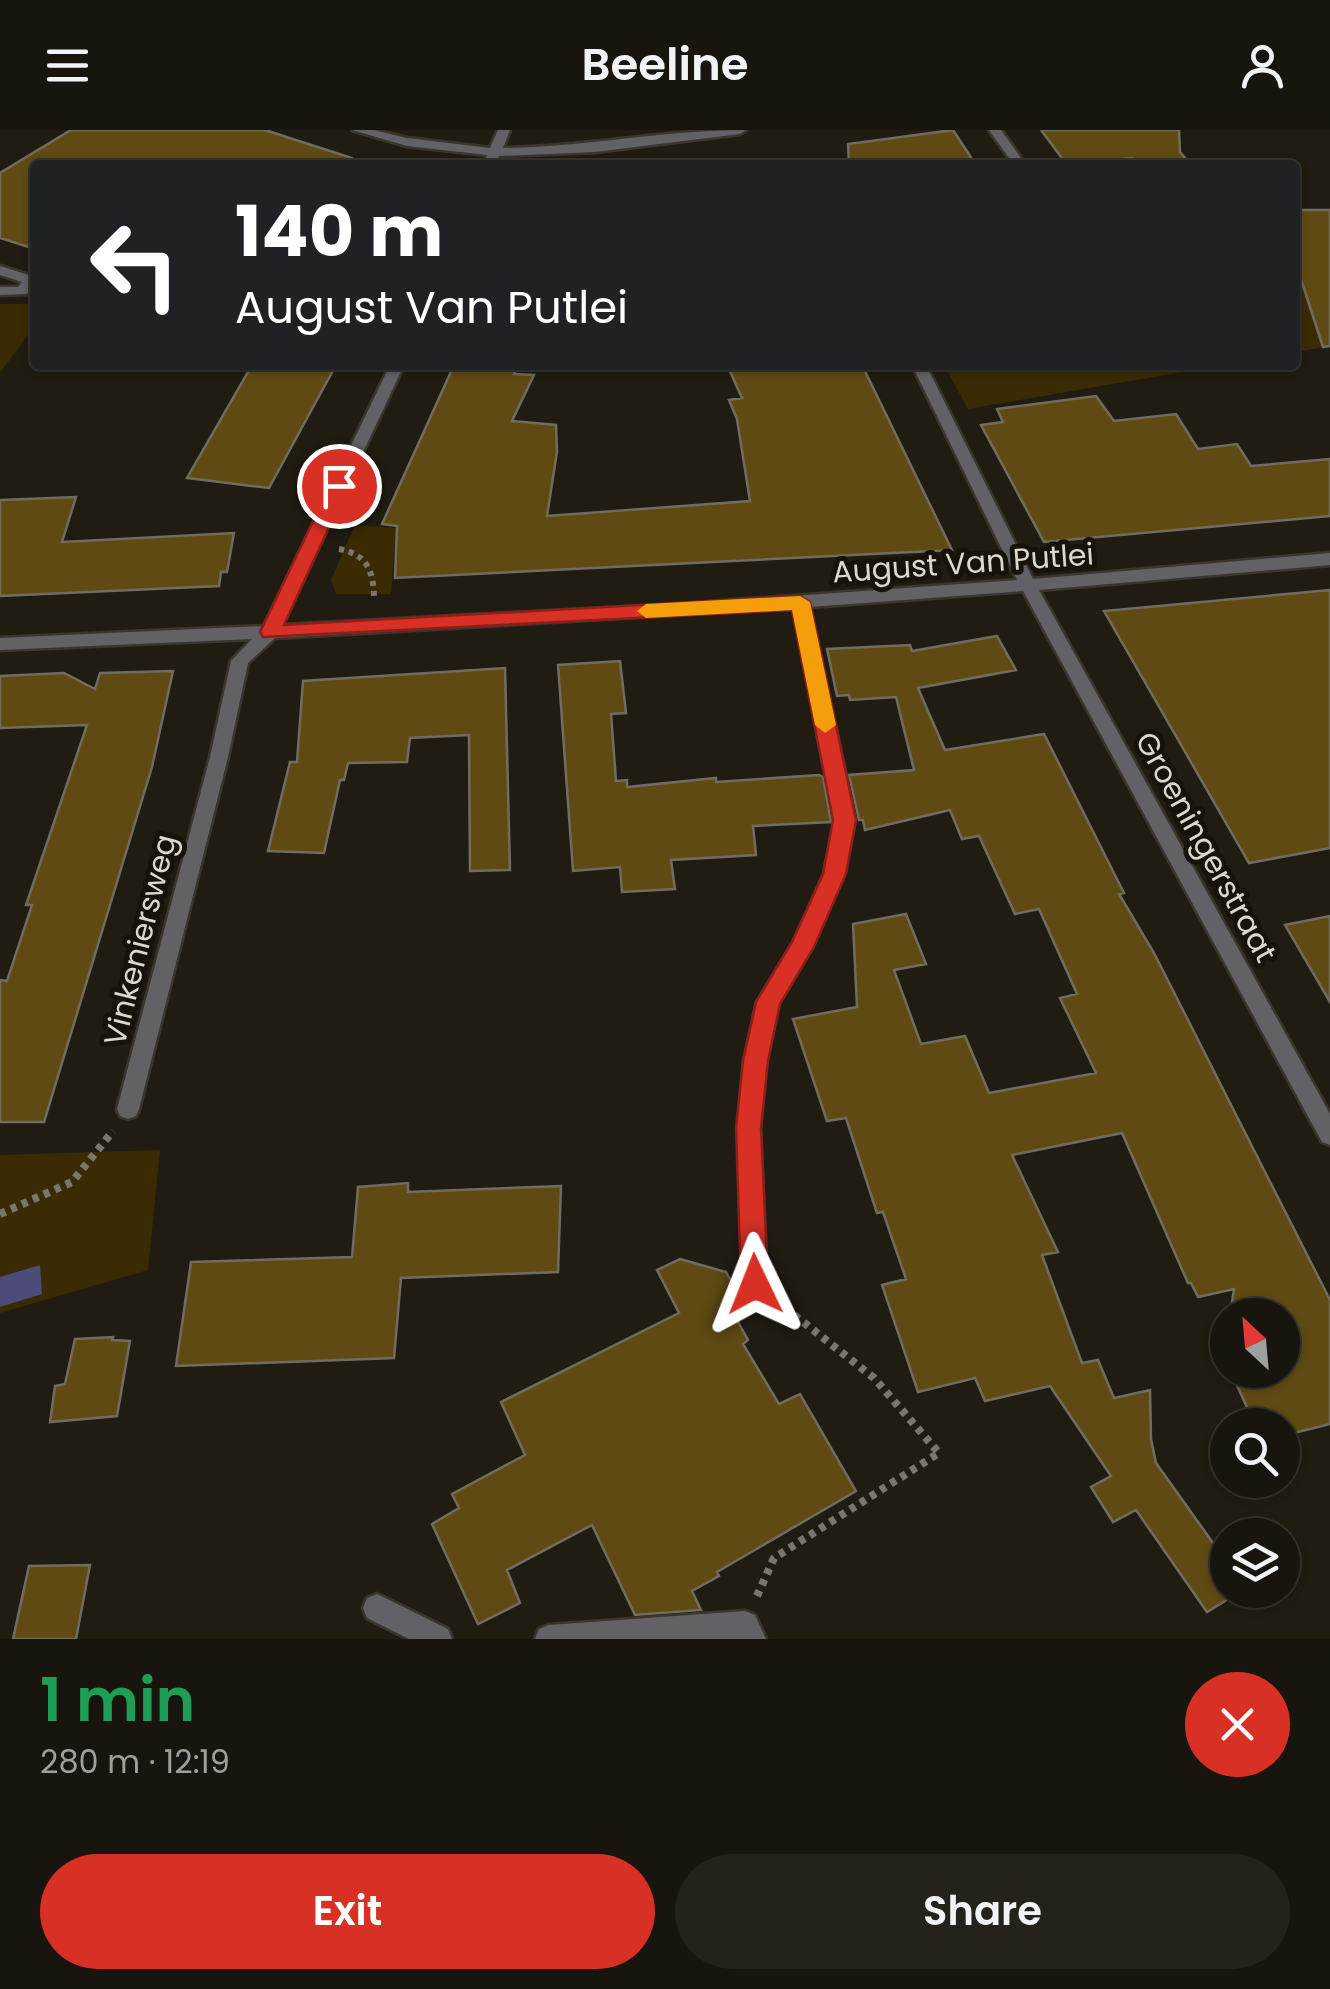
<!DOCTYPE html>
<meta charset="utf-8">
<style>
body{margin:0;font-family:Poppins,sans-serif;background:#25221c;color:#f1f3f6;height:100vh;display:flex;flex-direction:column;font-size:38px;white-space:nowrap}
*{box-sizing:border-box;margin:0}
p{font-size:32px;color:#9f9f9e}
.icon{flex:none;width:55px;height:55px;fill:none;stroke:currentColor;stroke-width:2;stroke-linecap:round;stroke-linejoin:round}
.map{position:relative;height:1509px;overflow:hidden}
.panel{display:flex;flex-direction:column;background:#18150e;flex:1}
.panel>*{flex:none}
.guide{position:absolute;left:30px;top:30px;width:1270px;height:210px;border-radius:10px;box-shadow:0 2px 8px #0004,0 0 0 2px #36342e;background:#202124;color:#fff;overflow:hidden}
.needle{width:65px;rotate:334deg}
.fabs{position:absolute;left:1210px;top:1168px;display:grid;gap:20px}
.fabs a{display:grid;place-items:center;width:90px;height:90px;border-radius:50%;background:#18150e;box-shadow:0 2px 8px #0004,0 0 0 2px #36342e;font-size:50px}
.pin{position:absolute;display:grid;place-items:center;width:85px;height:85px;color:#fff;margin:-42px;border:5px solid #fff;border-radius:50%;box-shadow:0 2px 10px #0007}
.me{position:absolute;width:110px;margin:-55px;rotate:358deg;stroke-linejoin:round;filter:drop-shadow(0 0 8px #0008)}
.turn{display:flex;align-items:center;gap:35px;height:210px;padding:0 40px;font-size:45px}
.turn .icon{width:130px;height:130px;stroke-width:2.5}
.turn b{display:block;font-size:70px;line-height:85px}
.round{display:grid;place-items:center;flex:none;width:105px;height:105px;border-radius:52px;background:#25221c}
.headline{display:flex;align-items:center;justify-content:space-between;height:170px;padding:0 40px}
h1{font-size:60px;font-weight:600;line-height:75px;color:#1e9e55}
.primary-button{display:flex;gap:20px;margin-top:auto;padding:20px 40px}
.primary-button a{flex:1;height:115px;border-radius:60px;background:#d93025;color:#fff;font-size:40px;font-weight:600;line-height:115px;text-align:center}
.primary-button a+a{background:#25221c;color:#f1f3f6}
header{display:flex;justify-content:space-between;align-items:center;height:130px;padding:0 40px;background:#18150e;font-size:45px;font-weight:600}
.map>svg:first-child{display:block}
.green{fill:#3a2b04}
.water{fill:#4c4b7a}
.building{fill:#5f4a13;stroke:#716c60;stroke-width:2.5}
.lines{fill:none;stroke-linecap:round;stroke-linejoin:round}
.service-casing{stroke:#3a362d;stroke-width:5}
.minor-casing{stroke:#3a362d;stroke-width:5}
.path-far1{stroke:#79766d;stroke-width:6;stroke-dasharray:5 5;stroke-linecap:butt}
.path{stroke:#79766d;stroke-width:8;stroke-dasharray:6 6;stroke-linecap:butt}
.service{fill:#616166;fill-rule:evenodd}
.minor{fill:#616166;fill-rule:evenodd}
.route{fill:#d93025;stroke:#8d1f18;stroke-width:2.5}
.slow{fill:#f59e0b}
.labels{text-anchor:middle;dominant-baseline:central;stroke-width:10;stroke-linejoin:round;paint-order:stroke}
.street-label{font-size:30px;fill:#dad8d1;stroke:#17130a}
</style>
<header><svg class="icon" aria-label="menu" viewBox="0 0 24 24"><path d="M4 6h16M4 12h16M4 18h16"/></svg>Beeline<svg class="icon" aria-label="person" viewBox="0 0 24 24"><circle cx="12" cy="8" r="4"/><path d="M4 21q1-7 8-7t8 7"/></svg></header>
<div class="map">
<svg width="1330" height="1509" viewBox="0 0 1330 1509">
<rect width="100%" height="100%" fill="#201c12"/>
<path class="green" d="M1295 131 1304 163 1330 198V216L1295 222Z
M0 174H35V195L0 243Z
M944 235H1223L968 279Z
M355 395 396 398 391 464H336L331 450Z
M160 1020 148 1140 0 1183V1025Z"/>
<path class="water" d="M40 1135 42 1164 0 1177V1147Z"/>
<path class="building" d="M71 0H265L352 28 350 35H35V119L0 108V43Z
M953 0 976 35H849L848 14Z
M1041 0H1179L1180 22 1186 29 1136 34 1132 28 1067 35Z
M1295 80H1330V216L1323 217 1295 131Z
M252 235H336L269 358 187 348Z
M454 235H518L514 244 534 245 512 291 556 295 557 322 547 386 750 371 737 289 729 270 742 268 727 235H862L952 420 395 448 397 396 382 394Z
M1096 266 1114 291 1176 284 1198 319 1237 314 1251 336 1330 329V386L1044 412 981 295 1003 292 997 279Z
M76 367 62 412 234 403 227 442H221L219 456 0 466V370Z
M1330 460V718L1249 733 1104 481Z
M997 506 1016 540 918 558 945 620 1044 604 1124 763 1119 764 1154 823 1330 1170V1294L1290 1304 1286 1295H1255L1230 1240H1282V1185H1230L1234 1159 1198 1167 1191 1153H1188L1122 1003 1012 1025 1058 1122 1042 1125 1082 1233 1098 1230 1114 1268 1150 1260 1151 1309 1156 1333 1228 1434V1469L1207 1482 1136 1380 1113 1392 1091 1357 1111 1346 1050 1256 985 1271 975 1248 918 1262 882 1155 906 1149 883 1082 877 1083 846 988 827 991 793 889 857 877 853 794 906 784 926 834 894 840 921 914 965 906 989 963 1096 943 1060 868 1077 864 1039 779 1015 784 979 706 962 709 950 680 865 700 863 690H859L849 645 914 640 896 567 850 570 849 565 837 566 827 519 910 515 912 521Z
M620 531 626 583 611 584 616 651 627 650V657L716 648V652L819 645 823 647 831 692 753 696 756 725 671 730 675 759 622 762 620 737 573 741 558 535Z
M505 538 510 740 470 741 469 605 410 608 407 632 348 633 344 650H340L324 723 268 721 290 632H297L303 551Z
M173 541 152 637 44 992H0V850L7 851 32 775H26L87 595 0 598V546L64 543 95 559 100 543Z
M1330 786V872L1285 795Z
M408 1053V1062L561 1056 558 1142 401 1148 394 1228 176 1236 191 1132 352 1127 358 1057Z
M680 1129 726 1142 739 1165 727 1172 748 1210 743 1214 779 1274 800 1264 856 1361 717 1442 719 1446 692 1461 701 1480 635 1485 592 1395 507 1440 520 1473 478 1494 432 1394 459 1378 452 1364 525 1325 501 1272 679 1183 657 1140Z
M113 1207 112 1210 130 1211 117 1286 50 1292 55 1256 65 1254 75 1209Z
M90 1435 76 1509H13L29 1436Z"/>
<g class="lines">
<g class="service-casing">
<path id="service" d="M377 1464 448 1499 452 1509H409L367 1488 363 1478 367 1468Z
M745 1481 755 1485 766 1509H535L539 1499 549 1495Z"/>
</g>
<g class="minor-casing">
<path id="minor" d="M352 0H373L407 8 490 18 498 0H510L503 18C584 17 665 0 746 0L740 4 595 22 499 26 495 35H483L487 25 407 16Z
M989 0H1001L1026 35H1014Z
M0 136 35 147V153L27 164 0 165V157H18L22 152 0 145Z
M390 235H404L282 495 666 475 1017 450 912 235H926L1033 449 1330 423V435L1039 460 1330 984V1015L1322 1012 1023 461 810 477 855 690 844 744 812 817 778 874 766 931 760 998 767 1154 763 1162 755 1165 747 1162 743 1154 738 998 744 931 757 872 793 813 824 744 835 690 793 478 275 508 248 533 228 627 139 979 136 986 128 989 120 986 117 979 210 627 231 531 252 509 0 520V508L264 496Z"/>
</g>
<path class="path-far1" d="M339 419C368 424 374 443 374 470"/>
<path class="path" d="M0 1084 72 1052 113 1001
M757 1466 774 1428 939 1323 874 1248 779 1173"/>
<use href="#service" class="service"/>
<use href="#minor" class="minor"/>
</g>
<path class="route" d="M339 351 348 356 284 495 800 466 810 472 856 690 846 744 814 817 780 874 768 931 761 998 768 1154 764 1163 755 1166 745 1163 741 1154 736 998 743 931 756 872 792 812 823 744 833 690 792 480 263 507 260 502 330 356Z"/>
<path class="slow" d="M800 466 810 472 836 595 825 603 815 595 792 480 646 488 637 481 646 474Z"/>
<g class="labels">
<g class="street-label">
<text transform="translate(963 433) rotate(-4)">August Van Putlei</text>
<text transform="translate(1206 717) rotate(61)">Groeningerstraat</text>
<text transform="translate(140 810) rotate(-76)">Vinkeniersweg</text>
</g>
</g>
</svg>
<div class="fabs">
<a><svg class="needle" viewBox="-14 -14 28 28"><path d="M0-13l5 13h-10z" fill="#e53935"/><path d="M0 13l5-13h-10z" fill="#9f9f9e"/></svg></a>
<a><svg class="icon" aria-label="search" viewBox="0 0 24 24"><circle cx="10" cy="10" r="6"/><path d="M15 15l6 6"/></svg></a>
<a><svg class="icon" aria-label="layers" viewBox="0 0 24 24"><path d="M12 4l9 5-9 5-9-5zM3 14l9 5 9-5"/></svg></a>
</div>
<div class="pin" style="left:339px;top:356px;background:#d93025"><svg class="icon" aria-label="arrive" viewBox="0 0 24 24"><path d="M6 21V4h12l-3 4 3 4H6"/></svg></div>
<svg class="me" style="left:755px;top:1154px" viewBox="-20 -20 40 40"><path d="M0-17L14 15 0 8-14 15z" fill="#d93025" stroke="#fff" stroke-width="4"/></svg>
<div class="guide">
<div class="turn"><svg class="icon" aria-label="left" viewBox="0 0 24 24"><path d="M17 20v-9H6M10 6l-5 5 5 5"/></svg><div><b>140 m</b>August Van Putlei</div></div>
</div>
</div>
<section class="panel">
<div class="headline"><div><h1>1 min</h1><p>280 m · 12:19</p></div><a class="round" style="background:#d93025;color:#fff"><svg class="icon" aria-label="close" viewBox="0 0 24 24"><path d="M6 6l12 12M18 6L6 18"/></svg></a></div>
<div class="primary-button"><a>Exit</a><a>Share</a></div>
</section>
